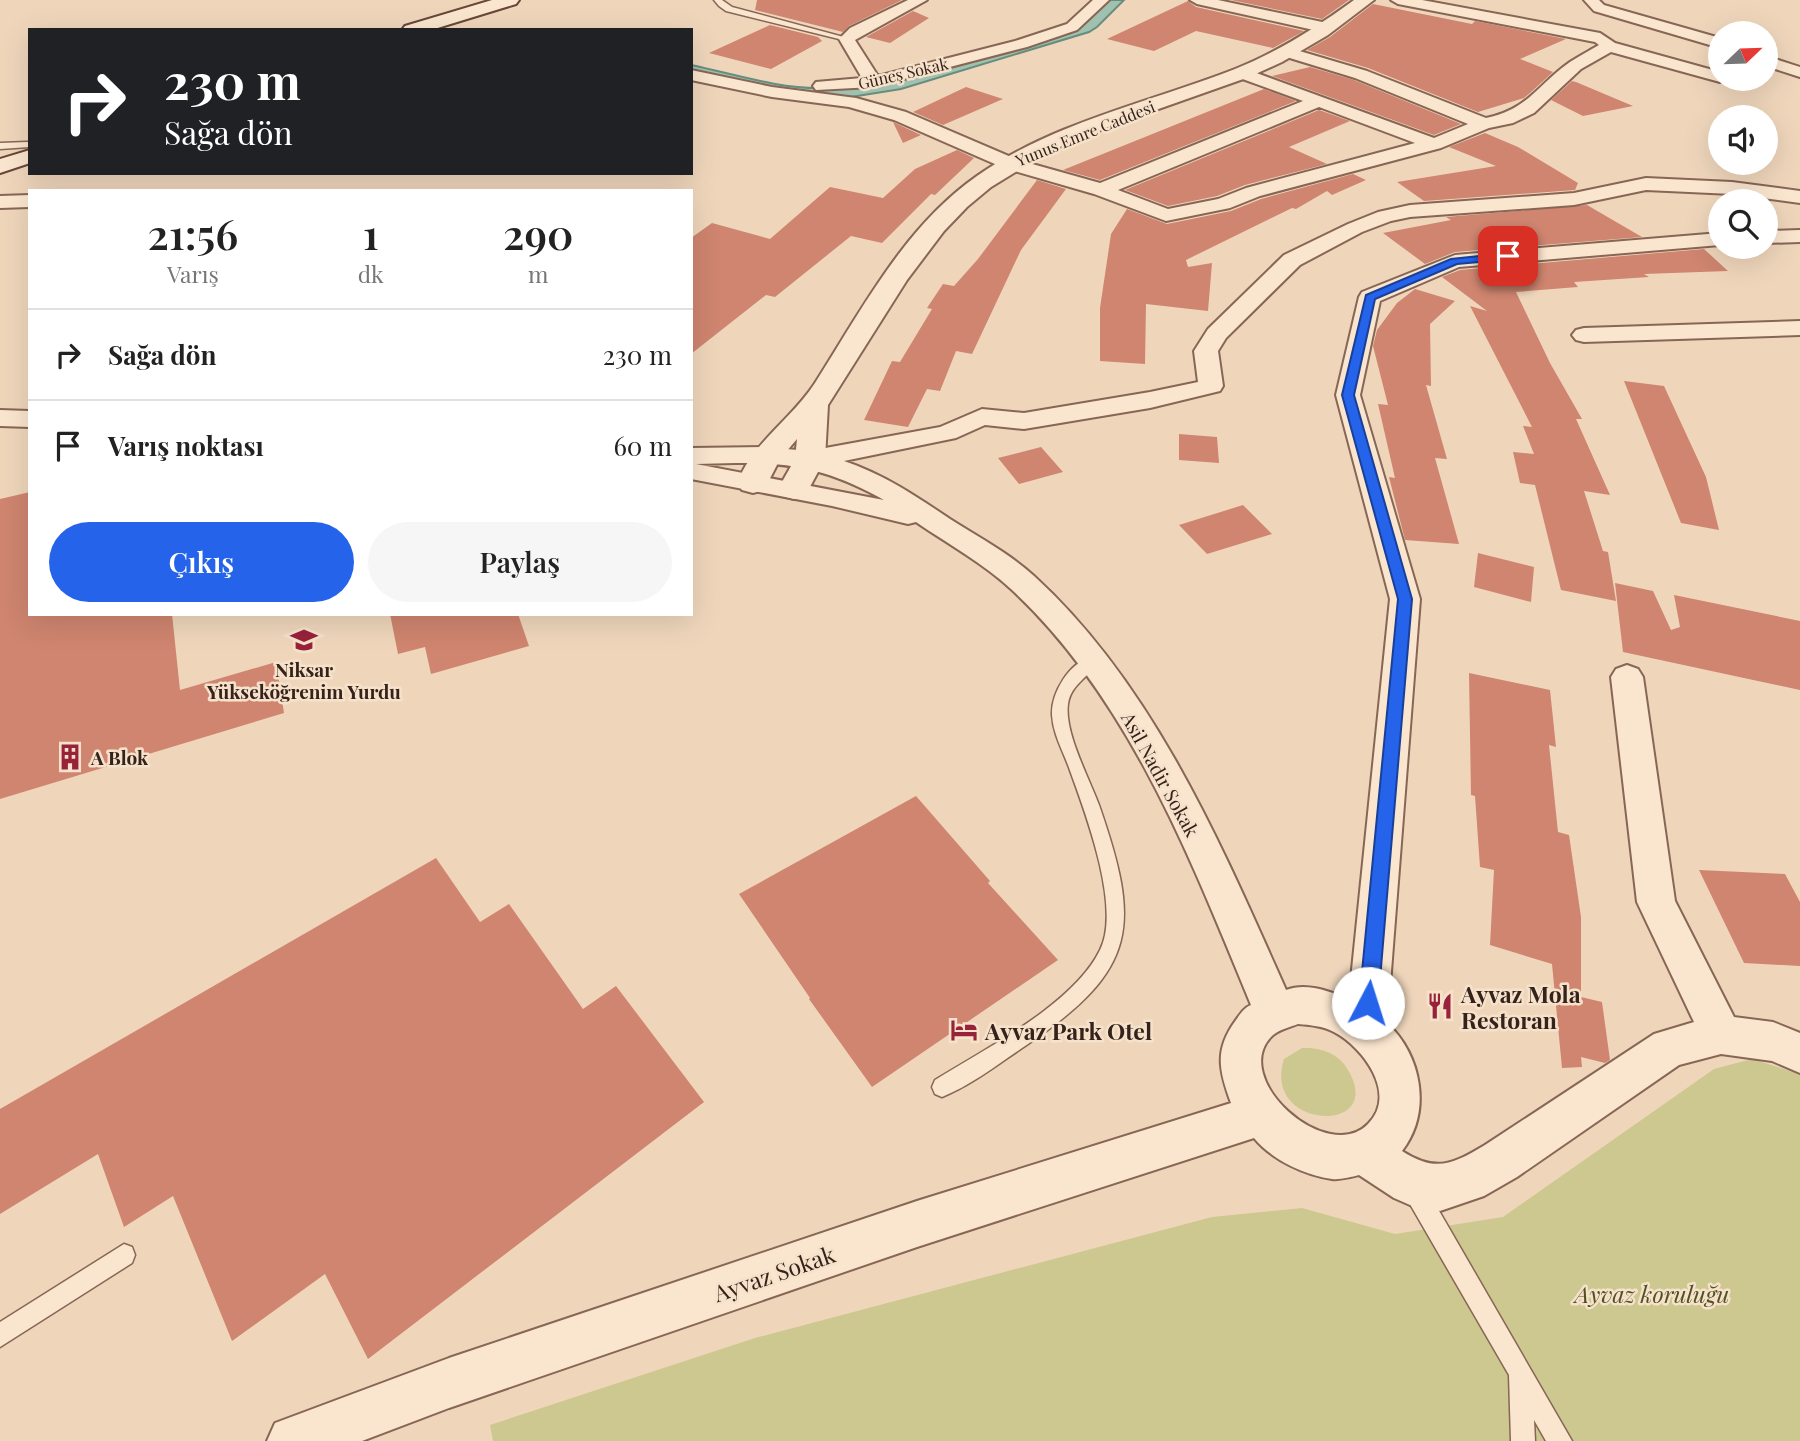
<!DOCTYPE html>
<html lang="tr">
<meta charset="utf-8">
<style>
body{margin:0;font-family:"Playfair Display",serif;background:#f6f6f6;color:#222;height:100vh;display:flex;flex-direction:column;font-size:26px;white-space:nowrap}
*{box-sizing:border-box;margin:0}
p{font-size:23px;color:#767676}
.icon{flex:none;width:38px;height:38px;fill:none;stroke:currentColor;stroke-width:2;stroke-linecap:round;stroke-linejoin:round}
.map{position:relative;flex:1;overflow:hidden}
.drawer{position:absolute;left:28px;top:189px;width:665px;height:427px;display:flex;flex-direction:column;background:#fff;border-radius:0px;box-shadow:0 7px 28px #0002}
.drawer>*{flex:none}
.hud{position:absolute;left:28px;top:28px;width:665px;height:147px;border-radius:0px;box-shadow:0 7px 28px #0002;background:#202124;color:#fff;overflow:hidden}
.needle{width:46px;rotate:67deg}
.buttons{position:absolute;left:1708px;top:21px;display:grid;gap:14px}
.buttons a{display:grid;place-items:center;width:70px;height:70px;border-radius:50%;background:#fff;box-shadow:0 7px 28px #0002;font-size:35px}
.pin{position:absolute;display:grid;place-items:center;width:60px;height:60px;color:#fff;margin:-30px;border-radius:14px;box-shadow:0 4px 10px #0006}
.me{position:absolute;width:77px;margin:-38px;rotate:5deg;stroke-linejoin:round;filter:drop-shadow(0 0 5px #0008)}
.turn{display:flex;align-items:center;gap:24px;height:147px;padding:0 21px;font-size:32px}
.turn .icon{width:91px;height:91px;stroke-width:2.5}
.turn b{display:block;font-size:49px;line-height:60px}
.eta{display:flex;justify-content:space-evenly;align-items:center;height:119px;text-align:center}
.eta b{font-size:42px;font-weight:600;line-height:49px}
.button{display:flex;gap:14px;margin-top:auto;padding:14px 21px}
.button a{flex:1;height:80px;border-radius:42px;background:#2563eb;color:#fff;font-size:28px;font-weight:600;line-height:80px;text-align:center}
.button a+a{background:#f6f6f6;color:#222}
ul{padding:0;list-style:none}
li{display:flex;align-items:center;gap:21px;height:91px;padding:0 21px;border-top:2px solid #e0e0e0}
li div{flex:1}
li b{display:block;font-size:26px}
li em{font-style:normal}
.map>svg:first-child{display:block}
.green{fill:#cdc88f}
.water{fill:#a0c0b0;stroke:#678d7c;stroke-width:2}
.building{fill:#cf856f}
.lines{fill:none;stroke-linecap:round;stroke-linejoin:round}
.service-casing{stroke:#876655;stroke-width:3}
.minor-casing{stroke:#876655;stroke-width:4}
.tertiary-casing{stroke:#876655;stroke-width:4}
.secondary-casing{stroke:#684738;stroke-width:4}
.service{fill:#fae5ce;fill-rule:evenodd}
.minor{fill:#fae5ce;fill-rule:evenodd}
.tertiary{fill:#fae5ce;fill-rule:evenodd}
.secondary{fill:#fae5ce;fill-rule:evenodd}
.route{fill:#2563eb;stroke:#184099;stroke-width:2}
.labels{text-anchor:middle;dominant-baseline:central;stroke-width:5;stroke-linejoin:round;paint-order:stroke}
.far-street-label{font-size:16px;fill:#35221a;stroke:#f6e1cb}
.poi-label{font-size:19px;font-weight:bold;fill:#35221a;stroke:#f6e1cb}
.street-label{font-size:19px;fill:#35221a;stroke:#f6e1cb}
.near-poi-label{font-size:23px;font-weight:bold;fill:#35221a;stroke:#f6e1cb;text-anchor:start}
.near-street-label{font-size:23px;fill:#35221a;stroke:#f6e1cb}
.near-park-label{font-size:23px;font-style:italic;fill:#4f5220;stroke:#f6e1cb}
</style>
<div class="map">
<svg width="1800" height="1441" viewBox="0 0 1800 1441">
<rect width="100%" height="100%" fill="#efd6bb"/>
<path class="green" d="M1302 1048C1320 1047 1339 1053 1348 1070 1387 1135 1261 1131 1284 1059Z
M1752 1059 1800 1074V1441H493L490 1425 755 1338 1212 1217 1302 1208 1395 1234 1503 1217 1714 1069Z"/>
<path class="water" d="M1109 0H1124L1097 27 1089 32 901 89 851 97 813 96 691 71V65C734 74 779 89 823 88 908 88 992 54 1073 31L1089 20Z"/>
<path class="building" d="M757 0H902L849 26 843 32 755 10Z
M1231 0H1349L1322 19Z
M1188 1 1196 7 1304 31 1273 48 1196 31 1154 51 1107 39Z
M1373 4 1472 24 1475 21 1566 39 1520 59 1553 72 1530 93 1524 98 1478 112 1368 68 1307 50 1330 37Z
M913 11 929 18 890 43 866 37Z
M770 25 818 37 822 41 771 69 709 53Z
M1310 67 1354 80 1461 124 1434 135 1272 76Z
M1572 81 1576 82 1633 106 1583 116 1551 100Z
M966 87 1003 99 943 125 913 112Z
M1264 89 1296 101 1100 180 1063 170Z
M1319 110 1350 121 1289 147 1327 164 1245 185 1217 196 1168 206 1125 190Z
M893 122 921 135 903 143Z
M1485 133 1518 147 1578 183 1575 190 1424 201 1397 182 1496 166 1449 147Z
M957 150 974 158 935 195 931 194 882 243 851 236 775 297 766 295 691 354V238L712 223 770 239 830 187 883 198 915 169Z
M1353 174 1366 180 1332 195 1327 191 1296 209 1292 208 1186 260 1188 267 1212 263 1208 311 1146 304 1145 364 1100 361V308L1111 234 1127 209 1167 224 1231 211 1261 199Z
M1037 180 1066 189 1021 250 972 354 956 351 940 391 927 389 908 427 864 420 892 361 900 362 932 309 927 308 943 284 954 286 978 259Z
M1587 205 1642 237 1455 252 1425 264 1383 233 1451 220 1446 217Z
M1704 249 1728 271 1644 274 1649 277 1574 282 1578 287 1516 292 1550 363 1582 419H1576L1610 495 1584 491 1603 551 1608 552 1616 601 1561 590 1535 485 1520 483 1513 452 1534 454 1523 426 1532 427 1470 306 1487 311 1442 277 1460 270Z
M1415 289 1455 301 1430 324 1431 386 1426 385 1447 459 1435 458 1459 544 1405 540 1389 477 1395 478 1378 404 1388 405 1373 346 1377 330 1397 303Z
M1624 381 1664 386 1706 477 1719 530 1681 523Z
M1179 434 1217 437 1219 463 1179 460Z
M1041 447 1063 472 1019 484 998 458Z
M30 492V614H172L180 690 276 662 284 713 0 799V499Z
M1243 505 1272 534 1207 554 1179 525Z
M1478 553 1534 567 1531 602 1474 587Z
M1615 583 1653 591 1671 630 1680 627 1674 595 1800 621V690L1623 652Z
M390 614H518L529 646 431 674 425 647 398 654Z
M1469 673 1550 690 1556 747 1549 745 1558 832 1569 835 1581 917V997L1602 1002 1610 1060 1605 1063 1581 1057 1582 1067 1562 1068 1552 964 1490 945 1494 870 1480 867 1475 796 1471 795Z
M916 796 990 881 988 883 1058 960 872 1087 809 999 810 998 739 894Z
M436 858 480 922 509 904 583 1009 616 986 704 1102 368 1359 325 1274 232 1341 173 1196 124 1227 98 1154 0 1214V1109Z
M1699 870 1785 874 1800 902V966L1744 963Z"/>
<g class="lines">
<g class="service-casing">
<path id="service" d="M714 0H722L732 7 851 39 847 41 726 11 719 6Z
M0 143 27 142 30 143V147L0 149Z
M1091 657 1099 662C1089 677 1071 684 1068 704 1064 732 1089 778 1099 805 1141 926 1138 969 1028 1044 1001 1062 972 1085 942 1097L935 1094 932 1087 935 1080C985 1049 1074 1004 1100 950 1122 907 1084 809 1068 765 1062 749 1053 733 1052 715 1051 693 1069 663 1091 657Z
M1415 1180 1423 1183 1572 1441H1546L1534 1420 1535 1441H1511L1509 1375 1407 1199 1404 1191 1407 1183Z
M124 1244 132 1247 135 1255 132 1263 0 1347V1322Z"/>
</g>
<g class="minor-casing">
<path id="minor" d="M908 0H927L855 40 878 76 1015 41 1067 24 1093 0H1109L1077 30 1027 47 873 87 816 90 813 86 816 82 862 78 839 39 850 28Z
M1190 0H1218L1327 23 1335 28 1327 33 1197 4Z
M1391 0H1422L1600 33 1615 43 1720 72V79H1727L1720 82 1611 52 1581 69 1534 113 1513 123 1489 128 1441 148 1260 196 1230 208 1166 221 1094 194 1004 168 894 120 849 107 772 97 691 80V70L772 87 856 98 906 112 1018 160 1100 183 1303 101 1237 77 1235 73 1243 68 1434 138 1468 124 1355 78 1280 55 1278 52 1280 49 1286 47 1367 71 1486 118C1529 109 1537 85 1570 62 1579 56 1589 51 1599 45L1595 42 1398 4ZM1319 107 1415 143 1246 188 1218 199 1168 209 1118 190Z
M1584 0H1599L1604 5 1720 38V48L1594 11Z
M1766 56 1800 67V77L1766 66Z
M1646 178 1732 182 1800 191V203L1732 194 1646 190 1574 205 1410 217 1391 221 1362 232 1300 265 1226 338 1218 351 1223 386 1220 391 1150 408 1024 429 985 425 956 438 844 461C883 474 916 496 950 519 978 537 1009 553 1034 576 1154 686 1221 844 1286 990 1306 982 1329 991 1349 999L1390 599 1336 395 1359 297 1362 292 1455 255 1720 233V245L1459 267 1380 301 1360 395 1420 599 1387 1023C1422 1056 1432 1112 1402 1151 1436 1173 1453 1164 1485 1145L1654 1034 1694 1022 1637 902 1611 677 1616 669 1627 665 1638 669 1643 677 1675 901 1734 1017 1773 1022 1800 1033V1073L1772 1061 1721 1054 1679 1065 1517 1177 1484 1196 1440 1211 1410 1205 1394 1198 1359 1175C1351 1177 1340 1180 1332 1179 1305 1175 1272 1160 1254 1138L917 1247 449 1408 362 1441H267L275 1423 449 1358 917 1201 1231 1103C1219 1070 1214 1050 1236 1020 1241 1013 1244 1008 1251 1005 1191 860 1130 699 1011 589 983 563 948 544 916 522L908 524 832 506 691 479V448L764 447 809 451 940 427 982 409 1024 413 1150 392 1198 382 1194 351 1208 329 1284 255 1348 224 1378 212 1410 205 1574 193ZM735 463C794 462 832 471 884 500L696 464ZM1298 1024C1310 1025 1323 1026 1334 1032 1363 1047 1398 1094 1368 1124 1327 1166 1227 1077 1273 1035 1279 1030 1290 1027 1298 1024Z
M30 195V207L0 208V196Z
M1800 230V242L1766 243V231Z
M1800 321V335L1584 342 1576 340 1572 335 1576 330 1584 328Z
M0 410 30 411V427L0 426Z"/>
</g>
<g class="tertiary-casing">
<path id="tertiary" d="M1354 0H1374L1328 35 1282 62 1249 77 1116 124 1050 151 991 187 967 207 944 231 907 280 828 405 825 459 805 496 794 499 783 496 778 489 795 459 797 439 780 459 764 490 753 493 742 490 737 483C754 441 791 420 815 383 861 311 904 227 977 176 1054 122 1148 103 1235 69 1278 52 1317 27 1354 0Z"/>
</g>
<g class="secondary-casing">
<path id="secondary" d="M492 0H519L516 4 431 30H402L405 26Z
M30 150V163L0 173V159Z"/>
</g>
<use href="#service" class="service"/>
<use href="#minor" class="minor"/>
<use href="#tertiary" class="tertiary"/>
<use href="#secondary" class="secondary"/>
</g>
<path class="route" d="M1508 253 1513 256 1512 259 1457 264 1375 299 1354 395 1412 599 1378 1003 1375 1010 1368 1012 1362 1010 1359 1003 1398 599 1342 395 1366 295 1451 259Z"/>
<defs>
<g id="school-bare" transform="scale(2.1)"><path d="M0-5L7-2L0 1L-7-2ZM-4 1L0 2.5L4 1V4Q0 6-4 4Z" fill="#98223a" stroke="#f6e1cb" stroke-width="2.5" paint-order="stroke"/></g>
<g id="building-bare" transform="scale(2.1)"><path d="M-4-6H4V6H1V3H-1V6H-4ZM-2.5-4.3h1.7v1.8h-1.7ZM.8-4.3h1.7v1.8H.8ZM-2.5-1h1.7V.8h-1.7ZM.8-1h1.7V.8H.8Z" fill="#98223a" stroke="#f6e1cb" stroke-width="2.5" paint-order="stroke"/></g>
<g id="restaurant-bare" transform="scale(2.1)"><path d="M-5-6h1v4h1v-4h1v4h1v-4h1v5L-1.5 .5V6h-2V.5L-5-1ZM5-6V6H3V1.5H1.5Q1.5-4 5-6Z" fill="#98223a" stroke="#f6e1cb" stroke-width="2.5" paint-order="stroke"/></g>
<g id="hotel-bare" transform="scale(2.1)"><path d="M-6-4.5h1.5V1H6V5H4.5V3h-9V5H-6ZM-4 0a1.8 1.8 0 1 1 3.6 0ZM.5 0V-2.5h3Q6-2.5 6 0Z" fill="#98223a" stroke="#f6e1cb" stroke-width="2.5" paint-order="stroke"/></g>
</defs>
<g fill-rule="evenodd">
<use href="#school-bare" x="304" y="640"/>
<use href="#building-bare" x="70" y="757"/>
<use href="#restaurant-bare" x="1440" y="1006"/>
<use href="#hotel-bare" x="964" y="1030"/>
</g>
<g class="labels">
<g class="far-street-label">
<text transform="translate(903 73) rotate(-13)">Güneş Sokak</text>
<text transform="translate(1085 133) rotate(-22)">Yunus Emre Caddesi</text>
</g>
<g class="poi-label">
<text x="304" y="669">Niksar<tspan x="304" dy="22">Yükseköğrenim Yurdu</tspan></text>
<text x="91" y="757" text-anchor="start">A Blok</text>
</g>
<g class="street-label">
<text transform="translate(1161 774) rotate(61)">Asil Nadir Sokak</text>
</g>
<g class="near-poi-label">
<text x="1461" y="993">Ayvaz Mola<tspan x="1461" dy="26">Restoran</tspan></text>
<text x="985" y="1030">Ayvaz Park Otel</text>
</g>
<g class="near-street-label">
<text transform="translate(774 1273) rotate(-19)">Ayvaz Sokak</text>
</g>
<g class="near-park-label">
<text x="1652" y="1293">Ayvaz koruluğu</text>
</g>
</g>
</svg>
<div class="buttons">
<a><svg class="needle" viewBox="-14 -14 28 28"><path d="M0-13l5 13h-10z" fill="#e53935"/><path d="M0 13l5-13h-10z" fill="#767676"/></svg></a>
<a><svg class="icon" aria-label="sound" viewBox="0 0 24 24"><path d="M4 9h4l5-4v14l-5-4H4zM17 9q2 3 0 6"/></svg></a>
<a><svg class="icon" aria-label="search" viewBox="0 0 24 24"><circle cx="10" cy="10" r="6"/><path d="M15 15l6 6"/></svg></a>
</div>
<div class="pin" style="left:1508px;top:256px;background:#d93025"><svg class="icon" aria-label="arrive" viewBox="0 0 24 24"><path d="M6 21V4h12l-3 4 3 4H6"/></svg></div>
<svg class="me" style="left:1368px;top:1003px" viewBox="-20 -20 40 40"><circle r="19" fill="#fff"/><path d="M0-13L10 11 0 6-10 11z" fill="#2563eb"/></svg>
<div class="hud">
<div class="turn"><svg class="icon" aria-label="right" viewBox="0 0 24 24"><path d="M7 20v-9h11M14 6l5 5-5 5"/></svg><div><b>230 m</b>Sağa dön</div></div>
</div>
<section class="drawer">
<div class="eta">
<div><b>21:56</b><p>Varış</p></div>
<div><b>1</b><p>dk</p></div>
<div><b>290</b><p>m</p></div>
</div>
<ul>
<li><svg class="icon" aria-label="right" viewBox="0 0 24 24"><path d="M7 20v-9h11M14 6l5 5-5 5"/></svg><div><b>Sağa dön</b></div><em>230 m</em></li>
<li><svg class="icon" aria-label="arrive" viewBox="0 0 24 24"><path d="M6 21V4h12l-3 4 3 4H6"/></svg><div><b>Varış noktası</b></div><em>60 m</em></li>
</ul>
<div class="button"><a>Çıkış</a><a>Paylaş</a></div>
</section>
</div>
